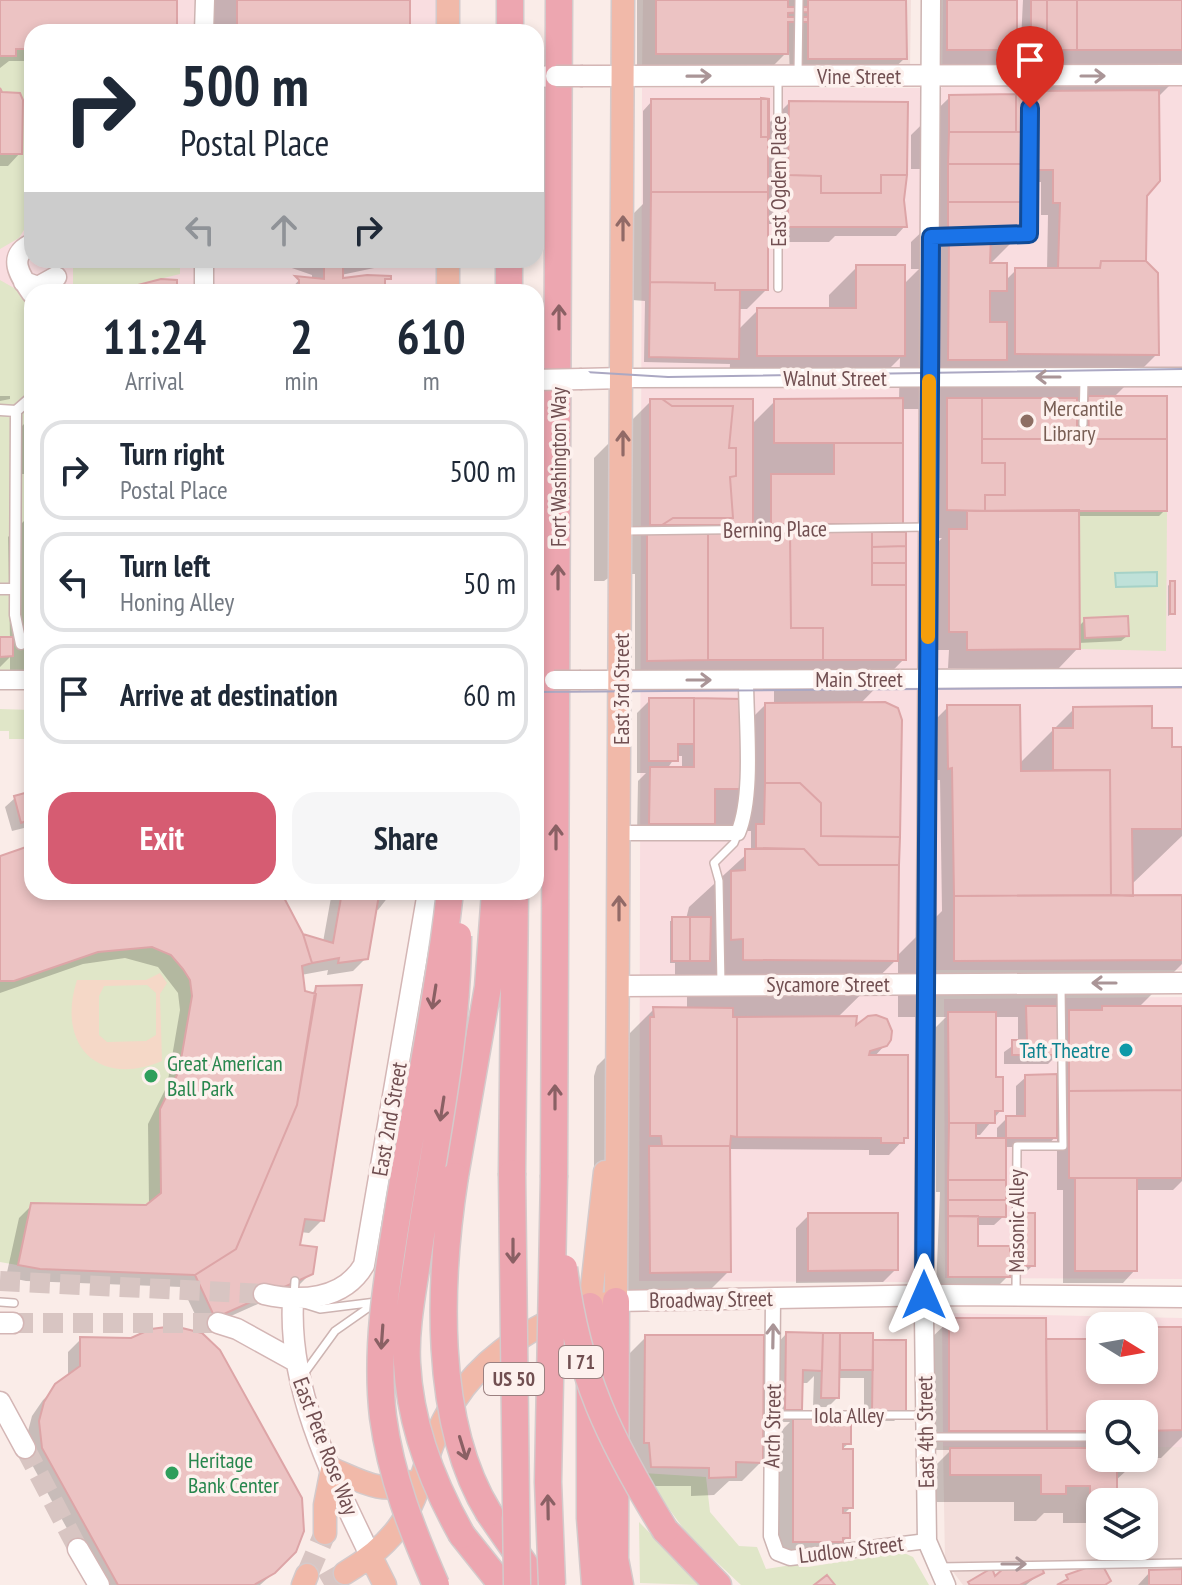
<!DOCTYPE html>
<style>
body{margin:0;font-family:"PT Sans Narrow",sans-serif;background:#f6f6f7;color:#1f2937;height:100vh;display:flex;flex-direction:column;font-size:30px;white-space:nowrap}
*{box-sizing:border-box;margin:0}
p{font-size:26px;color:#747a83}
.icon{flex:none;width:44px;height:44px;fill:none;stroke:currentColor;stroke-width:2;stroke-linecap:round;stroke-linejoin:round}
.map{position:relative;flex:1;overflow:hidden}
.details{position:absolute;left:24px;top:284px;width:520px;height:616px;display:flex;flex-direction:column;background:#fff;border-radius:24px;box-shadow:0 4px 12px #0003}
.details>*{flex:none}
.banner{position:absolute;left:24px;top:24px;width:520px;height:244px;border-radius:24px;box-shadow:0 4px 12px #0003;background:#fff;color:#1f2937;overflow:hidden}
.needle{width:52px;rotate:101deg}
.controls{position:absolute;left:1086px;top:1312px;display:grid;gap:16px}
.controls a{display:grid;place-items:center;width:72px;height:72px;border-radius:16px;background:#fff;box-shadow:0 4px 12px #0003;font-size:40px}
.pin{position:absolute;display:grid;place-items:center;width:68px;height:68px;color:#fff;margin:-82px -34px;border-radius:50% 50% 50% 0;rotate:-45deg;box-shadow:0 0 8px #0007}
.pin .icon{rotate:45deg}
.me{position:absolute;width:88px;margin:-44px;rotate:0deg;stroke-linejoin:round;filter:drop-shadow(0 0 6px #0008)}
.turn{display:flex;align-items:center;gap:28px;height:168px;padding:0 24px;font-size:36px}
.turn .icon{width:104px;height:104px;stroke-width:2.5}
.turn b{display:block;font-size:56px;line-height:68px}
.lanes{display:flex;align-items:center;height:76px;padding:0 24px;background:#0003;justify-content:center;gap:40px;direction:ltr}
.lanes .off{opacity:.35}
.eta{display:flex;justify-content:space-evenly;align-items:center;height:136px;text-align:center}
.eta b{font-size:48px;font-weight:800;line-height:56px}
.primary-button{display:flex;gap:16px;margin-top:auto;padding:16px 24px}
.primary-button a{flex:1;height:92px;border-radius:24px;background:#d65c72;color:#fff;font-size:32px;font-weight:800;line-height:92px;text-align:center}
.primary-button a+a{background:#f6f6f7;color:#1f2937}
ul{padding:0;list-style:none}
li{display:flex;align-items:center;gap:24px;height:100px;margin:0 16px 12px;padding:0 8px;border:4px solid #e0e1e3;border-radius:24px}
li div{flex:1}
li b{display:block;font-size:30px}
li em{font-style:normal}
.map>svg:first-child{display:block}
.residential{fill:#f3dedb;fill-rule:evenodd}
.commercial{fill:#f9dde0;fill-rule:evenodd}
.green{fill:#e0e6c8}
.sand{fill:#f5d8c7;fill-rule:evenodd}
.water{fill:#bfe1d9;stroke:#a6d2c7;stroke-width:2}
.shadow{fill:#0003;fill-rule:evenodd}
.building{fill:#ecc3c3;stroke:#dda5a7;stroke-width:2}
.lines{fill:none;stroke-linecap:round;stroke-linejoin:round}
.secondary-tunnel{stroke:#d8c5c2;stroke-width:20;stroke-dasharray:20 10;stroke-linecap:butt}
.primary-tunnel{stroke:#d8c5c2;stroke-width:22;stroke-dasharray:22 11;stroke-linecap:butt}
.service-casing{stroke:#cdb4b2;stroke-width:10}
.pedestrian-casing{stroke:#cdb4b2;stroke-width:13}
.minor-casing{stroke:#cdb4b2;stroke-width:17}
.tertiary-casing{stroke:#cdb4b2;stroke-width:21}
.secondary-casing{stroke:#d4b6b5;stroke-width:23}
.primary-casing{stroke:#d4cacb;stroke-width:25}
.motorway-casing{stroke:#d4cacb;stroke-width:29}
.service{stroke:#fff;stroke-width:7}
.pedestrian{stroke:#fff;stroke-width:10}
.minor{stroke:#fff;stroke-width:14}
.tertiary{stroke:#fff;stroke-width:18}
.secondary{stroke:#fff;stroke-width:20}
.primary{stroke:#f1b9a9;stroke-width:22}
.motorway{stroke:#eda6b0;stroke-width:26}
.tram{stroke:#aba8c3;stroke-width:2}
.tertiary-bridge-casing{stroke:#cdb4b2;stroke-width:21;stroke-linecap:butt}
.secondary-bridge-casing{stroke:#d4b6b5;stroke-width:23;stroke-linecap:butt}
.motorway-bridge-casing{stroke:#d4cacb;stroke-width:29;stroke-linecap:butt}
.tertiary-bridge{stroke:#fff;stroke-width:18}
.secondary-bridge{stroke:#fff;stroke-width:20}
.motorway-bridge{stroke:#eda6b0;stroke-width:26}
.oneway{stroke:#aa9597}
.oneway2{stroke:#916a67}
.oneway3{stroke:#8a6064}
.route-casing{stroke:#114b97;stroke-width:20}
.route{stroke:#1a73e8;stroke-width:14}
.slow{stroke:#f59e0b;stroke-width:14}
.education-dot{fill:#8d6e63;stroke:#fdf1ee;stroke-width:3}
.culture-dot{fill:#0f9aa8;stroke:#fdf1ee;stroke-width:3}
.leisure-dot{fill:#2e9e5b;stroke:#fdf1ee;stroke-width:3}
.labels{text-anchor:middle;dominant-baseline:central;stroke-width:7;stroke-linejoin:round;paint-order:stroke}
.shield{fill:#fdf1ee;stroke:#9b8080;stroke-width:2}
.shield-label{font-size:20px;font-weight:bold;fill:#714f51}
.street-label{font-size:22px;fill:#714f51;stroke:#fdf1ee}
.education-label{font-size:22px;fill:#785e54;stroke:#fdf1ee;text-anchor:start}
.culture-label{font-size:22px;fill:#0d838f;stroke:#fdf1ee;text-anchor:end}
.leisure-label{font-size:22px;fill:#27864d;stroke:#fdf1ee;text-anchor:start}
</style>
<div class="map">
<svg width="1182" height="1585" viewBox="0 0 1182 1585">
<rect width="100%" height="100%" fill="#faece8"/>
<path class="residential" d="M643 0H911L910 69H642Z
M943 1446H1100V1458H1144V1447H1182V1585H963L945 1561ZM1100 1502H1144V1546H1100Z"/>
<path class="commercial" d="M0 0H448V32H32V260H448V292H32V680H0Z
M943 0H1182V970H918L920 1282 639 1281 642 88H942Z
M1182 997V1279L945 1278 944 999Z
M942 1313 1182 1318V1447H1144V1414H1100V1446H943ZM1100 1326H1144V1370H1100Z"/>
<path class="green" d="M16 49H32V217L19 238 0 249V56H16Z
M73 260H180V274L107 292H73Z
M0 280 21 292 32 318 27 515 28 680H0Z
M1079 510 1167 511 1166 651 1080 649Z
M0 709 32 710V739H9V731H0Z
M32 845V892H281L303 934 312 963 302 966 305 991 316 994 195 1275 40 1269 0 1262V856Z
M643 1473 706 1477 710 1512 739 1546 757 1547 766 1569 798 1564 799 1567H808L902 1552 913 1557 929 1585H741L688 1535Z
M639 1522 701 1585 640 1583Z"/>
<path class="sand" d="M160 973 167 983 160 994 162 1061C98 1088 56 1045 77 980H146ZM147 985 156 993V1035L146 1041 107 1042 99 1035V996L104 986Z"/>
<path class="water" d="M1157 572V586L1116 587 1115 573Z"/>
<path class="shadow" d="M0 0H175V32H32V61H9L0 68Z
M200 0H408V32H200Z
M637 0H904L905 58 885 77 790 78 789 50 767 72 637 73Z
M929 0H1015V40H1021L1023 0H1182V73L1157 98 1145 195 1144 262 1157 354 1113 398 1165 510 1159 516H1078V627L1085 620 1127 636 1121 641 1078 643V648L1059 668H948L949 650H930V550L942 538H920V428L939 409H901V523L891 534 904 659 860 704 896 957 942 911 940 780H936L935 720 948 707 1019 764 1074 709 1150 730 1170 749H1182V836L1131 885V898L1182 897V964L1138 1008H1182V1181L1173 1190H1135V1270L1123 1283H1063V1190H1057V1135L1046 1147H1004V1216L994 1225H976V1248L1008 1276 995 1289H936L940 1192H936V1027L946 1017H898V958L837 1018 885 1045 874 1057 906 1137 889 1155H869V1150L728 1149 729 1271 691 1309 612 1310 594 1192V1076L597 1066 654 1009H687V995L675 996V963H670V921L686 919 689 907 751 850V831H716V820L700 836H637L638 781 646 773H637V713L650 700 740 730 765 705 774 704V679L635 673V574H614L604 581H594V458L651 401 751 425 775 401 899 400 900 358 874 384 729 383 730 364 644 362 645 301 632 300 633 214 643 204V111L652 101 766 126 789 103 902 200 905 226 896 236H835L829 242H773V224H766V290L747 309H738L737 331 758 310H829V295L857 267 903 285 919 269H911V242L930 224V185L940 175V169H911V135L950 97 1021 96V57L1010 68 929 69ZM1022 182H1041V215H1048L1047 270H1016L1005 281 989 265 1024 230ZM752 524V534H742ZM676 756H682V769H667ZM994 1017H1018V1042L1004 1052V1064H1048L1057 1055V1076L1026 1077 1016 1086V1118H1007L997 1128V1140H974V1135H980L1001 1110 994 1079Z
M0 90 20 153 8 166H0Z
M271 260H386L379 267 341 275V280L383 292H288L300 279 312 280V275L289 267H271Z
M0 396H10V399L0 401Z
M32 416V474H20V428Z
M28 517H32V676H10V657L0 667V639H10L8 537Z
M1170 583 1173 613 1168 616V586Z
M32 794V826L12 831 5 807 15 798Z
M32 847V892H278L302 936 323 942 332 892H392L378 910 375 909 366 958 353 971 327 975 328 970 301 975 303 992 310 995 317 988 322 1220 309 1233 300 1232 297 1247 311 1273 298 1286 202 1329 182 1287 26 1281 6 1277 19 1218 32 1205H149L148 1124 167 1086 180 1010 178 993 158 967 125 958 83 964 0 993V859Z
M809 1215 896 1269 883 1282 796 1283V1228Z
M1020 1215 1033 1265 1027 1271H1014Z
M950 1320 1044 1344 1100 1341V1370H1144V1329H1182V1437L1161 1458H1144V1414H1100V1458H1127V1470L1115 1481V1494L1108 1502H1100V1510L1087 1523H1063V1513H1044L1036 1521H1014V1502H922V1479L951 1450H931L930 1339Z
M786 1334 871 1335 904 1412 894 1421H864V1378H838L837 1398 828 1407H813L814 1376 807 1383H801L800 1409 792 1418 849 1443 840 1451 851 1507 843 1515 848 1537 822 1560H775V1437L790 1422H773L774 1347Z
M646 1337 761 1462 742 1481H729L714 1495 691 1496V1486H632L626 1462 627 1356Z
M81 1339 132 1340 299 1541 287 1561 260 1585H98L30 1461 27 1435 32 1416 43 1400 68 1377V1352Z
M1182 1571V1585H1138L1150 1572Z
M1042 1572 1026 1585H968L970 1583Z"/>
<path class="building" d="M0 0H177V32H32V49H16V56H0Z
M237 0H410V32H237Z
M656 0H788V7H808V12L788 13V17H808V22H788V54H656Z
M808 0H906L907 59H808Z
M947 0H1017V38H1031V50H947Z
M1031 0H1047V50H1031Z
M1047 0H1077V50H1047Z
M1077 0H1182V50H1077Z
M0 88 2 92 20 93 23 100 22 154H0Z
M1159 90 1160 181 1147 196 1146 261H1101L1100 268H1058L1060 203H1053V170H1034L1032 91Z
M1019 92 1027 94 1029 132H1016V94Z
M1016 94V132H949V95Z
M761 98 769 99V137H761Z
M651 99H768V192H651Z
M789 101 908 102 907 175H881V193H821V176L788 175Z
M949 132H1028V164H948Z
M948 164H1024V202H948Z
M788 175 821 176V193H881V175H907L904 200 907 227H788Z
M651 192H768V290H715V283L650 282Z
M948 202H1026V231H948Z
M949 236H991L990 263H1007V291H990V322H1007V360H948Z
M318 260H366L343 265V278L367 275 391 276V279H385V292H299V280L295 276 324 279V263Z
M1101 261H1146L1158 273 1159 355 1015 354V268H1100Z
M856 265H905V356H757V308H856Z
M161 279 177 280V292H111Z
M650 282 715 283V290H740L739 359 649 357Z
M1088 396H1167V439H1089Z
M903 398V443H774V399Z
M947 398H982V463H1005V495H985V511L947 510Z
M982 398H1077V439H982Z
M650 399H662L672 406H733L729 448H736V476L730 477 733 518H673L662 525H650Z
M650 399H753V525H650Z
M982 439H1167V511H985V495H1005V463H982Z
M834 443H903V524H771V474H834Z
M1079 510 1080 649 967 650V632H949V529H967V511Z
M27 515H32V657H29Z
M647 532 708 533V660L647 661Z
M790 532H872V585H906V660H823V628H791Z
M790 532 791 628H823V660H708V533Z
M872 532H906V546L872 547Z
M872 532H906V585H872Z
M906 546V563H872V547Z
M872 563H906V585H872Z
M1170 581H1175V614H1170Z
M1128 616 1129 636 1085 638 1084 618Z
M0 637H13V656L0 657Z
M649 698H694V744H678V761H649Z
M694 698 742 699 741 789H715V824H649L650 767H694Z
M885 702 898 708 902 720 900 837 821 836V803L800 783H765V703Z
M947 705H1020L1021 771 1110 770 1111 895 954 896 952 768 948 769Z
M1152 706V728H1172V747H1182V829H1132L1133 896 1111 895 1110 770H1053V728H1073V707Z
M765 783H800L821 803V836L900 837 899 865H819L804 849 756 848V824H764Z
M32 791V819L21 823 14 796Z
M32 845V892H281L303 934 312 963 302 966 305 991 316 994 297 1105 236 1249 195 1275 40 1269 18 1265 31 1203 146 1205 161 1193 160 1109 179 1071 192 996 190 980 183 969 171 955 152 947 98 952 14 981H0V856Z
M745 849H804L819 865H899L898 961 743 960V939L731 940V871L745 870Z
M342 892H394L393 898 379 895 368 959 338 963 339 958 312 963 303 934 333 943Z
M1182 895V960L954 961V896Z
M672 917H690V961H672Z
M690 917H711L710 961H690Z
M362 985 324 1221 305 1219 300 1245 317 1247 313 1274 215 1318 195 1275 236 1249 297 1105 316 986Z
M1026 1006H1059L1060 1055H1012V1040H1027Z
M1102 1006H1182V1090L1069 1091V1010H1102Z
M653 1007 733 1008V1017H737V1137L731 1136 730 1146H662L661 1136H650V1017H654Z
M948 1012H996V1077H1003V1111H995V1123H949Z
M876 1015 887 1019 892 1031 891 1040 887 1046 870 1051 869 1055H908V1138H904V1143H881V1138L737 1137V1017L857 1016 856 1025 868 1016Z
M1057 1074V1138H1006V1116H1025V1075Z
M1182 1090V1178H1069V1091Z
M949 1123H976V1138H1006V1180H948Z
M649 1146H730L731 1272 650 1273Z
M1075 1178H1137V1271H1075Z
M948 1180H1006V1200H948Z
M948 1200H1006V1217L948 1216Z
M808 1213H898V1270L808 1271Z
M1019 1213H1035V1266H1019Z
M948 1216H978V1246H1010V1277H948Z
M949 1318H1046L1047 1431H949Z
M174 1326 202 1333 220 1350 302 1498 304 1531 296 1552 275 1573 254 1585H118L42 1448 39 1421 44 1402 55 1384 80 1366V1337L131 1338 151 1329Z
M1144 1327H1182V1430L1144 1431V1414H1100V1431H1047L1046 1339H1100V1370H1144Z
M786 1332 823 1333 822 1371 803 1370 802 1410H785Z
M823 1333H840L839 1398H821Z
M840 1333H873V1370H840Z
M645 1335H764L763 1463 736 1462V1477L709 1478V1468L651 1467 649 1443H644Z
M873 1340H906V1413L872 1412Z
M793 1416 851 1419V1444H843V1449H853V1508H843V1513H850V1538H843V1542H793Z
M950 1448H1100V1458H1129V1471H1117V1495H1090V1486H1066V1494H1041V1475H950Z
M992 1568 995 1576 1004 1568H1042L1044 1573 1020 1585H970L968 1582Z
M1086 1568H1104L1111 1581 1105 1585H1057L1068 1579 1066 1575Z
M1182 1569V1585H1149V1570Z
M827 1575 835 1585H814Z"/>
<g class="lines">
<path class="secondary-tunnel" d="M0 1281 264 1294
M13 1323H218
M25 1448 78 1549"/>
<path class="primary-tunnel" d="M307 1575 325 1533
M324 1585 345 1573"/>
<g class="service-casing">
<path id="service" d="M798 73 799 0
M778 77V288
M931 237 1029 234 1030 79
M1083 424 1084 379
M624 531 928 527
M721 984 719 881 714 863 734 843 738 833
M1016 1292 1017 1146H1063L1061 986
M294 1296 295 1281
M0 1302 14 1303
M304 1304 320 1309 376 1302
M303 1375 335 1331 375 1303
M772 1415H926
M926 1437H1100
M939 1567 1182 1563"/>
</g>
<g class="pedestrian-casing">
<path id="pedestrian" d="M0 410 16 411
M0 589H15
M21 644 15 615 16 411 32 397"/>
</g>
<g class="minor-casing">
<path id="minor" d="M620 833H738C754 795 746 723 746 680
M773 1298 771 1536 777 1553 790 1558 927 1541"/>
</g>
<g class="tertiary-casing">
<path id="tertiary" d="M931 0 924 1316 927 1541 946 1585
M204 32 205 0
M204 292V260
M623 378 1182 377
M0 680H32
M581 680 1182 678"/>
</g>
<g class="secondary-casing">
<path id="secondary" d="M583 76 1182 75
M536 77 556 76
M32 244C6 256 20 276 32 293
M24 282 38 287 56 277
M582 379 623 378
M619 986 1182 983
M264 1294C299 1302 343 1301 364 1265L428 892
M293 1301C288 1391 333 1478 371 1557
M616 1301 944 1295 1182 1297
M0 1323H13
M218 1323 237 1329 295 1361
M0 1402 25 1448
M78 1549 99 1585"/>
</g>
<g class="primary-casing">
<path id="primary" d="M448 32V0
M448 292V260
M599 1305 616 1301 623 0
M590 1306 605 1172
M325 1533V1505L332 1469C359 1480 383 1496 412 1482
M371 1557 385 1585
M345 1573C435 1519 407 1475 454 1402 481 1360 518 1336 562 1315
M303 1585 307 1575"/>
</g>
<g class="motorway-casing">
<path id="motorway" d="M510 32V0
M509 292V260
M512 1173 515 892
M554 1175 559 0
M455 1176 488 987 495 892
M616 1301 615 1559 620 1585
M590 1306V1518L595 1585
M489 1513 539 1585
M665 1530 718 1585
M462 1535 502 1585"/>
</g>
<use href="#service" class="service"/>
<use href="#pedestrian" class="pedestrian"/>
<use href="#minor" class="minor"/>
<use href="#tertiary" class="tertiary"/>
<use href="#secondary" class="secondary"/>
<use href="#primary" class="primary"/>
<use href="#motorway" class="motorway"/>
<path class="tram" d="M536 369 668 377 1182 369
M536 692 1182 687"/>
<g class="tertiary-bridge-casing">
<path id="tertiary-bridge" d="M554 680H581"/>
</g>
<g class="secondary-bridge-casing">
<path id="secondary-bridge" d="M556 76H583
M536 380 582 379"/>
</g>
<g class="motorway-bridge-casing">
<path id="motorway-bridge" d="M458 936C458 1041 434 1145 419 1249 414 1286 405 1325 407 1363 410 1425 432 1482 462 1535
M512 1173 517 1585
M455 1176C439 1278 432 1421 489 1513
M564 1268C577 1373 610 1441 665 1530
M436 1585C412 1530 391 1477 383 1417 375 1349 387 1278 398 1211 415 1105 438 999 450 892
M552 1585 548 1482 554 1175"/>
</g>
<use href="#tertiary-bridge" class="tertiary-bridge"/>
<use href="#secondary-bridge" class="secondary-bridge"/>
<use href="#motorway-bridge" class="motorway-bridge"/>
</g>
<defs><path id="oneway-shaft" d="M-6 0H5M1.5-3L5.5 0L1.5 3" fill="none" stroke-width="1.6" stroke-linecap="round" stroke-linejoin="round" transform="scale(2)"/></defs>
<g class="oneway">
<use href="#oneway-shaft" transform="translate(699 76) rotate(-1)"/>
<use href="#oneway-shaft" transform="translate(1093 76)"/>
<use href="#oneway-shaft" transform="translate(1048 377) rotate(180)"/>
<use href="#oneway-shaft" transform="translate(699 680)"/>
<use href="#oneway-shaft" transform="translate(1104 983) rotate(180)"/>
<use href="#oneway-shaft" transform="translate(773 1336) rotate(-89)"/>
<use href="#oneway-shaft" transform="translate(1014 1564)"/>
</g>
<g class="oneway2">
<use href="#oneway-shaft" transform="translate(623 228) rotate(-90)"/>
<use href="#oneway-shaft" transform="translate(623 443) rotate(-90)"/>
<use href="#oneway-shaft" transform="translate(619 908) rotate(-90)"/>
</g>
<g class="oneway3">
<use href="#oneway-shaft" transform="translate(559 317) rotate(-90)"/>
<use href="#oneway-shaft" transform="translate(558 577) rotate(-90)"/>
<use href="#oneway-shaft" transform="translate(556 837) rotate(-90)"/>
<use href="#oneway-shaft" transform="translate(434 997) rotate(99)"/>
<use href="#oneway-shaft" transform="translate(555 1097) rotate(-90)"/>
<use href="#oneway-shaft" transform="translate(442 1109) rotate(99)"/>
<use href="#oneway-shaft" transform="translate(513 1251) rotate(90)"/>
<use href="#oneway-shaft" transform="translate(382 1337) rotate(94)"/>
<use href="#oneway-shaft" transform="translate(463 1448) rotate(73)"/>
<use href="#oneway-shaft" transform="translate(548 1507) rotate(-91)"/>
</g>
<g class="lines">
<g class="route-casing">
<path id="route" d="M924 1295 931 237 1029 234 1030 108"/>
</g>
<use href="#route" class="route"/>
<path class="slow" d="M928 637 929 381"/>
</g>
<circle class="education-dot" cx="1027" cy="421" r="8"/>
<circle class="culture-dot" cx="1126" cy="1050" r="8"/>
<g class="leisure-dot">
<circle cx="151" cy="1076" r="8"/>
<circle cx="172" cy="1473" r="8"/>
</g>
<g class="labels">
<g class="shield">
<rect x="559" y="1346" width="44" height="32" rx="6"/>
<rect x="484" y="1363" width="60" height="32" rx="6"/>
</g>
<g class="shield-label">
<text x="581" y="1362">I 71</text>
<text x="514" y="1379">US 50</text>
</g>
<g class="street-label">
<text x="859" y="76">Vine Street</text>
<text transform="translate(778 181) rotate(-90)">East Ogden Place</text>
<text x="835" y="378">Walnut Street</text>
<text transform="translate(558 467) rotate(-90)">Fort Washington Way</text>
<text transform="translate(775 529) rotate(-1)">Berning Place</text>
<text x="859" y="679">Main Street</text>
<text transform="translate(621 689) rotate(-90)">East 3rd Street</text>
<text x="828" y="984">Sycamore Street</text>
<text transform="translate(389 1119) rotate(-80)">East 2nd Street</text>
<text transform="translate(1016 1221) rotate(-90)">Masonic Alley</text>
<text transform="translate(711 1299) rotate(-1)">Broadway Street</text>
<text x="849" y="1415">Iola Alley</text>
<text transform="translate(772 1426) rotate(-89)">Arch Street</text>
<text transform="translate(925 1432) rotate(-91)">East 4th Street</text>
<text transform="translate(326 1446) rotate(69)">East Pete Rose Way</text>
<text transform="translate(851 1549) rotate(-7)">Ludlow Street</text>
</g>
<g class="education-label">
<text x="1043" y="408">Mercantile<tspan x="1043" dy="25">Library</tspan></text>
</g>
<g class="culture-label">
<text x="1110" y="1050">Taft Theatre</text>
</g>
<g class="leisure-label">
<text x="167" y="1063">Great American<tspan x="167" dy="25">Ball Park</tspan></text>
<text x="188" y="1460">Heritage<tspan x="188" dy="25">Bank Center</tspan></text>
</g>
</g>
</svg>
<div class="controls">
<a><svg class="needle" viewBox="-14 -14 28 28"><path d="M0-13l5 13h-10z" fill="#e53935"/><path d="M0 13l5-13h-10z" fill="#747a83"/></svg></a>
<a><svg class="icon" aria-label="search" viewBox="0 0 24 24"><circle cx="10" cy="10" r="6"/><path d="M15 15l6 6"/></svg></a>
<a><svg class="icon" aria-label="layers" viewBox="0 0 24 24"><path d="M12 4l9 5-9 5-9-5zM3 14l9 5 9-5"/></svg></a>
</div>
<div class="pin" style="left:1030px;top:108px;background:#d93025"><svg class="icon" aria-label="arrive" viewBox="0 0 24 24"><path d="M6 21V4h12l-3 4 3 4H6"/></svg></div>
<svg class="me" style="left:924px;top:1295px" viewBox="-20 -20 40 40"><path d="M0-17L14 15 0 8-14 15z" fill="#1a73e8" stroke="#fff" stroke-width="4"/></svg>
<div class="banner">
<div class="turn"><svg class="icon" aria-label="right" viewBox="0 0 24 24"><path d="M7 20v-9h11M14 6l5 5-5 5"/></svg><div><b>500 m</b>Postal Place</div></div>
<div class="lanes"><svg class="icon off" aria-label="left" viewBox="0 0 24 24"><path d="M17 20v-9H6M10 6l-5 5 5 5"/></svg><svg class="icon off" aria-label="ahead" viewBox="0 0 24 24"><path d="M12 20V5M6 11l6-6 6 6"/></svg><svg class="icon" aria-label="right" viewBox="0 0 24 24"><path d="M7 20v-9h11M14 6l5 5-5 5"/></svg></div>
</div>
<section class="details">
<div class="eta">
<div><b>11:24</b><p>Arrival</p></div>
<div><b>2</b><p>min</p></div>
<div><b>610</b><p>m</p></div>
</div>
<ul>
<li><svg class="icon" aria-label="right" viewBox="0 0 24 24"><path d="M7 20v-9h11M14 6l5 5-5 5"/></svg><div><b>Turn right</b><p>Postal Place</p></div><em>500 m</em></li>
<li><svg class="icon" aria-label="left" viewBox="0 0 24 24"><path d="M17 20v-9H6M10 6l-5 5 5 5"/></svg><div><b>Turn left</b><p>Honing Alley</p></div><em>50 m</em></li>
<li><svg class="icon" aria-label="arrive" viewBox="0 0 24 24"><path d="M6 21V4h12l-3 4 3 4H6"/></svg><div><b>Arrive at destination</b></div><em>60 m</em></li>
</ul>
<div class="primary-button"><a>Exit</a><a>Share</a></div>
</section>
</div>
